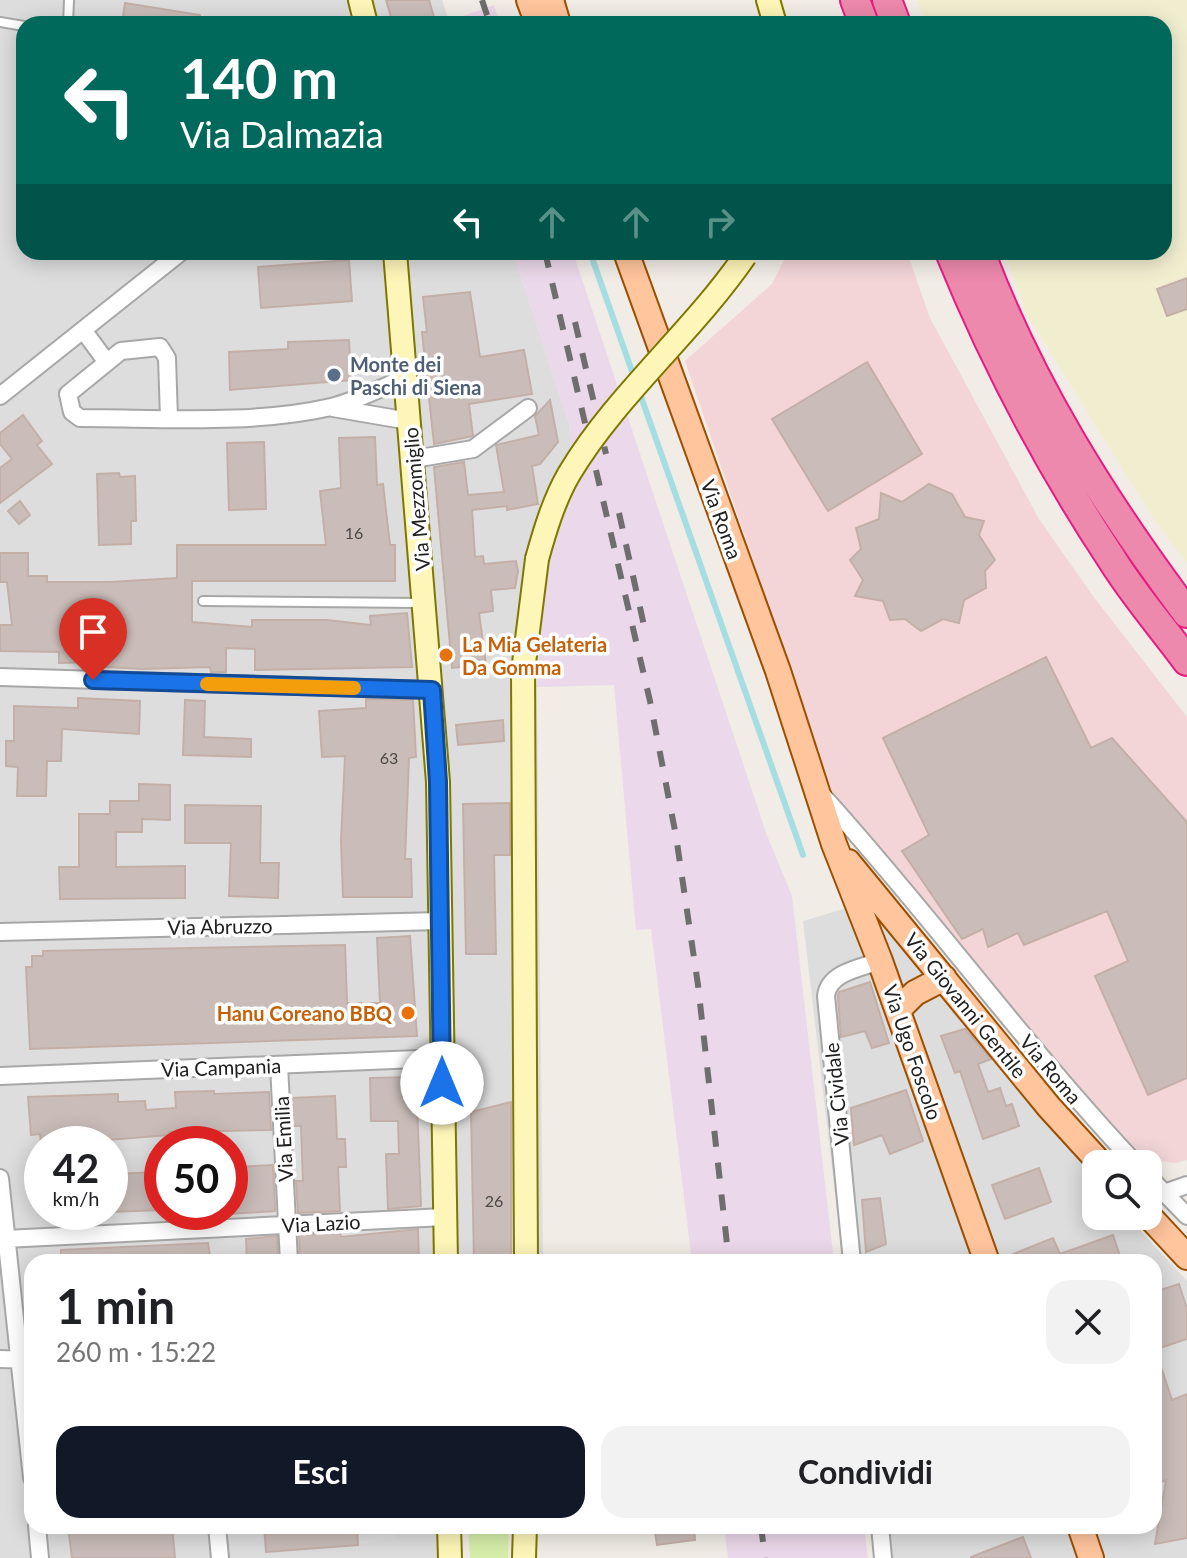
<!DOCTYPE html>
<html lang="it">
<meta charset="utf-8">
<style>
body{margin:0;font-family:Lato,sans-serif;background:#f2f2f2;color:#202124;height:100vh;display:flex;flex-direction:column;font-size:30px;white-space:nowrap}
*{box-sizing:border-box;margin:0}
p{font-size:26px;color:#757577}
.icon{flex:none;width:44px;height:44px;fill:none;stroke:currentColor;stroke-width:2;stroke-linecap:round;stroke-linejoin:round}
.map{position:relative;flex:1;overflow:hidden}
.panel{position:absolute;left:24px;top:1254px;width:1138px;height:280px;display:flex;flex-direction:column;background:#fff;border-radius:24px;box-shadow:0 4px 20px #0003}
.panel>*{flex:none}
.guide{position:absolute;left:16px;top:16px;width:1156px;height:244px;border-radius:24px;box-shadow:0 4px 20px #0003;background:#00695c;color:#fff;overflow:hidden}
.tools{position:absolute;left:1082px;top:1150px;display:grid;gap:16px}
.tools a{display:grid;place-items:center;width:80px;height:80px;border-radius:16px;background:#fff;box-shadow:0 4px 20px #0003;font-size:40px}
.speed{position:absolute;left:24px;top:1126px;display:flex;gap:16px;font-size:40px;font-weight:700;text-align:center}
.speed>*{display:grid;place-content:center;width:104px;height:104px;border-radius:50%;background:#fff;box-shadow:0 4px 20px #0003;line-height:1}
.speed small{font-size:20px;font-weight:400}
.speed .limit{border:12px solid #d22;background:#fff;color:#111}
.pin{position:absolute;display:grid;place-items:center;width:68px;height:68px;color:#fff;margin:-82px -34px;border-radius:50% 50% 50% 0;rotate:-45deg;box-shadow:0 0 8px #0007}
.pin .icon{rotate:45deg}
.me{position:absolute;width:88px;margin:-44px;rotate:0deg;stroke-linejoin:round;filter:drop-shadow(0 0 6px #0008)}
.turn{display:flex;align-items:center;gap:28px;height:168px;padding:0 32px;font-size:36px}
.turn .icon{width:104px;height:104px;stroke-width:2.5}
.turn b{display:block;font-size:56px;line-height:68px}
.lanes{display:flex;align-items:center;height:76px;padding:0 32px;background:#0003;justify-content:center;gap:40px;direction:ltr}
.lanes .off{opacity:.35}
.round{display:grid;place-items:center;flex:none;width:84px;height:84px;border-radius:24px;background:#f2f2f2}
.head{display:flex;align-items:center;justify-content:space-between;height:136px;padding:0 32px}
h1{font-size:48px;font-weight:700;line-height:60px}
.button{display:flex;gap:16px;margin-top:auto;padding:16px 32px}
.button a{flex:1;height:92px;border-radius:24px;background:#111827;color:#fff;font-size:32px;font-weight:700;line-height:92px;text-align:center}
.button a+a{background:#f2f2f2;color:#202124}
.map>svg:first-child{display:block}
.residential{fill:#dedddd;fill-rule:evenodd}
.commercial{fill:#f3d5d8}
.industrial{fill:#ebd8ea}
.farmland{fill:#f1eed0}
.grass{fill:#d6eea9}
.parking{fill:#e0e0e0}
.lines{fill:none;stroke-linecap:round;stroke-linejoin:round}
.stream{stroke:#a4dee2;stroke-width:6}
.building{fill:#cabdb9;stroke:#c4afa7;stroke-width:2}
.lane-casing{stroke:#a7a7a7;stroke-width:12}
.street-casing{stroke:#a7a7a7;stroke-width:20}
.secondary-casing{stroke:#7e7700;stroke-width:26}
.primary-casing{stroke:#9c4f00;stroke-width:28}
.highway-casing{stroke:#e71b82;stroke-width:32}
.lane{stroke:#fff;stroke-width:8}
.street{stroke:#fff;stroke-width:16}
.secondary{stroke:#fef6b8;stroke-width:22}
.primary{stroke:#ffc59d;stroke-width:24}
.highway{stroke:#ed89ac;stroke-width:28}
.rail{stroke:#6e6e6e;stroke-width:6;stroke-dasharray:16 16;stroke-linecap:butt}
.secondary-bridge-casing{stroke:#7e7700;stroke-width:26;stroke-linecap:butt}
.secondary-bridge{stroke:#fef6b8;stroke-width:22}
.route-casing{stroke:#114b97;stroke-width:20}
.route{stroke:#1a73e8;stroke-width:14}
.slow{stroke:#f59e0b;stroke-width:14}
.service-dot{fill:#5c6f8a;stroke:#fff;stroke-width:3}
.food-dot{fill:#e8710a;stroke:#fff;stroke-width:3}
.labels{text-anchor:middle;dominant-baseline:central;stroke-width:7;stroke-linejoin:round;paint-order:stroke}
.number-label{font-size:16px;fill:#4a4746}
.service-label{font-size:20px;font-weight:bold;fill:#4e5e75;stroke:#fff;text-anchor:start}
.street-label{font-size:20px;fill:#202020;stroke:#fff}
.food-label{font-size:20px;font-weight:bold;fill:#c56008;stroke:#fff;text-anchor:start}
</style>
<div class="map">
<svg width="1187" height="1558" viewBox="0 0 1187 1558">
<rect width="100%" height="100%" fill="#f1ece6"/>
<path class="residential" d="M0 0H442L450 24H24V252H513L569 423 574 493 554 546 543 602 537 687 543 1262H32V1526H439L442 1558H0ZM42 1144H110V1212H42ZM162 1144H230V1212H162Z
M867 902 1096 1181V1216H1127L1187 1281V1558H875L872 1526H1154V1262H843L803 921Z"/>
<path class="commercial" d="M788 252H907L930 318 1039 519 1093 596 1187 717V1160L1176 1163 1149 1160 1118 1135 833 794 685 361 772 284Z"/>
<path class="industrial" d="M494 5 500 24H450L449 21Z
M513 252H573L766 833 792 896 834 1262H692L651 929 636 930 614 685 537 687 543 602 554 546 574 493 569 423Z
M724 1526H864L868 1558H728Z"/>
<path class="farmland" d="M917 0H1187V563L1157 524 1026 313 1005 252H1164V24H926Z"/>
<path class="grass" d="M468 1526H509L508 1558H470Z"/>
<path class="parking" d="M357 1526H402L396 1537 358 1545Z"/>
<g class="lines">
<path class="stream" d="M590 252 634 377
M639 391 803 855"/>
</g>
<path class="building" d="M386 0H429L436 24H393Z
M125 3 200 15 199 24H122Z
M349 260 352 301 261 308 258 267Z
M1187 278V309L1167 316 1157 289Z
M470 292 480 357 524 350 532 394 469 404 473 436 434 444 422 332H427L423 297Z
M349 340 351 380 230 390 229 352 288 349V342Z
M867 362 922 454 828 511 772 419Z
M550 400 558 442 540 464 532 466 538 504 507 510V506L472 510 475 557 483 556 484 564 516 561 518 571 515 588 491 590 493 611 479 613 486 664 452 668 434 467 464 462 468 495 504 492 496 445 539 435 535 416Z
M23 415 42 441 37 445 52 464 0 503V468L12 459 0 444V433Z
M375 437 377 485 383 484 390 545H395V581H192V622L252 627V620H327L371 625 370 616 407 613 412 667 255 670V649L226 648V672H211L210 667 143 669 106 667V662L59 663V652L0 651V625H12L7 582H0V553H28V576H47V582H110L177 578V545H326L320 491 341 488 339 438Z
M264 442 266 509 229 510 227 443Z
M119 473 120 477 135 476 136 521H131V544L99 545 97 474Z
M929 484 952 494 965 517 984 521 979 535 995 560 985 571 986 588 964 600 959 623 943 619 921 631 905 619 890 620 883 601 855 596 863 580 850 560 861 549 856 528 879 519 881 493 902 502Z
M20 501 30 515 19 524 8 511Z
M1046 657 1091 748 1112 738 1187 822V1078L1148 1095 1095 976 1128 961 1107 911 1024 945 1018 933 988 947 983 929 962 939 902 851 929 835 883 738Z
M78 698 140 701 139 734 62 729 61 761H47L46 796H17L18 767 6 766V741H14V706L78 708Z
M366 699 413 700 416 757 409 758 405 859H411L412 897H343L341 841 345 756 322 757 319 711 366 708Z
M185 700 205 701 204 737 251 739V757L183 755Z
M503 720 504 741 458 745 456 725Z
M139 784 170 785V820L142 819V832H116V867L185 866V898L60 899 59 867H79V814H110V801H139Z
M510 803V855H494L496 954H466L463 804Z
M185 805 261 806 260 863H279L278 898 229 896 231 843H185Z
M410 936 417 1036 30 1049 26 967H32V956H43V951L345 945 347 1003H380L377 938Z
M870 982 889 1043 872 1048 865 1031 841 1037 838 996 839 992Z
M965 1029 991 1059 978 1064 988 1092 1000 1088 1006 1106 1012 1104 1019 1126 983 1139 960 1071 955 1073 941 1036Z
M416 1077 421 1206 388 1209 386 1154H399L398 1121H371L370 1078Z
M906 1090 923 1141 890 1154 882 1135 854 1145 851 1108Z
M214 1091V1094L269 1092 271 1130 169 1132V1135L58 1144H41L40 1134 31 1135 28 1097 118 1094V1102L145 1101 146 1110 176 1108 175 1092Z
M335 1096 337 1139H345L346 1167H338L340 1211 298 1213 296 1181H303L301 1126H293L292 1098Z
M511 1102V1262H474L471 1112Z
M273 1165 275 1211 230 1214V1175H234L235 1167Z
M1039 1168 1051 1202 1005 1219 992 1185Z
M162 1172V1210L110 1212V1174Z
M880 1198 886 1244 866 1252 862 1200Z
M418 1229 419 1262H300L299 1235 340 1233 341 1237Z
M1113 1235 1122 1262H1002L1001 1259 1053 1238 1060 1254Z
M277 1236 278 1262H247L246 1239Z
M208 1243 211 1262H61V1250Z
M1179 1284 1187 1309V1339L1154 1350V1292Z
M1157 1355 1172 1400 1187 1394V1538L1155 1544 1166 1480 1154 1485Z
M68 1526H172L175 1558H72Z
M264 1526H357L358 1545 266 1552Z
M654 1526H694L695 1540 657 1545Z
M1023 1537 1031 1558H971V1557Z"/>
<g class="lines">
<g class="lane-casing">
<path id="lane" d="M0 22 24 26
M68 24 69 0
M203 601 420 603"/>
</g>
<g class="street-casing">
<path id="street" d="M83 330 106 361
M0 396 181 252
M333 408 409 421
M169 418 167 358 160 347 121 351 68 394 72 412 80 418C160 418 253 425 331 407 356 401 381 388 405 378
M414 459 473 449 528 408
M0 677 432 690
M821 794C930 914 1025 1046 1136 1164
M0 932 440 921
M279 1065 289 1262
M0 1076 442 1058
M1148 1176 1187 1216
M0 1178 32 1478
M1164 1193 1187 1185
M5 1239 445 1217
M852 1262 826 996C829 972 861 968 880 961
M0 1359 32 1360
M37 1526 40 1558
M217 1526 220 1558
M880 1526 883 1558"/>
</g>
<g class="secondary-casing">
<path id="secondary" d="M360 0 366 24
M768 0 775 24
M395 252 438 782 446 1262
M526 1262 523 671 537 559
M449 1526 450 1558
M524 1558 525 1526"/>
</g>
<g class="primary-casing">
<path id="primary" d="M529 0 538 24
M551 0 558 24
M626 252 778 671 834 844 880 961 987 1262
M848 862 1049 1107 1101 1164
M898 1010 915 993 944 978
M1148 1215 1187 1257
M1080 1526 1091 1558"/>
</g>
<g class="highway-casing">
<path id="highway" d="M855 0 864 24
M887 0 896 24
M950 252C994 360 1047 461 1111 558 1133 594 1162 627 1187 661
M980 252C1029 383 1103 501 1187 613"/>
</g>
<use href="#lane" class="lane"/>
<use href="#street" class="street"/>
<use href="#secondary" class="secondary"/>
<use href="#primary" class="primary"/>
<use href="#highway" class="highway"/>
<path class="rail" d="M482 0 490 24
M545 252 650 701 676 836 698 985 729 1262
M575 322 606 454
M619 513 645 630
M761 1526 765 1558"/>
<g class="secondary-bridge-casing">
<path id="secondary-bridge" d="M537 559C545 530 554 500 569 474 617 394 692 333 745 256"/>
</g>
<use href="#secondary-bridge" class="secondary-bridge"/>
</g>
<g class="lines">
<g class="route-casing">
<path id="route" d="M93 680 432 690 438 782 442 1083"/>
</g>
<use href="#route" class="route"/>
<path class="slow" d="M207 684 354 688"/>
</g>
<circle class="service-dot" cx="334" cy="375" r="8"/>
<g class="food-dot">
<circle cx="446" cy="655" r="8"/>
<circle cx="408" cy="1013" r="8"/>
</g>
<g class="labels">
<g class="number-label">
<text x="354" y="532">16</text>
<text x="389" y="757">63</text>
<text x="494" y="1200">26</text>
</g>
<g class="service-label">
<text x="350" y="364">Monte dei<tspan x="350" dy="23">Paschi di Siena</tspan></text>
</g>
<g class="street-label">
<text transform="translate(416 499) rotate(-95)">Via Mezzomiglio</text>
<text transform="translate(722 519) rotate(70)">Via Roma</text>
<text transform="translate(220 926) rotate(-1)">Via Abruzzo</text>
<text transform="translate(966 1005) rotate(51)">Via Giovanni Gentile</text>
<text transform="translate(913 1052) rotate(71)">Via Ugo Foscolo</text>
<text transform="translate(221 1067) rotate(-2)">Via Campania</text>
<text transform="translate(1051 1069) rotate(50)">Via Roma</text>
<text transform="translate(836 1094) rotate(-96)">Via Cividale</text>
<text transform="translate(283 1139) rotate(-93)">Via Emilia</text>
<text transform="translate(321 1223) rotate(-3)">Via Lazio</text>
</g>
<g class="food-label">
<text x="462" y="644">La Mia Gelateria<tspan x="462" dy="23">Da Gomma</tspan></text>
<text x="392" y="1013" text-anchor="end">Hanu Coreano BBQ</text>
</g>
</g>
</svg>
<div class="tools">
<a><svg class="icon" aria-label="search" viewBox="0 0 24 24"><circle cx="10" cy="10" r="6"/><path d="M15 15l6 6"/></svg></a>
</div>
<div class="speed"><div>42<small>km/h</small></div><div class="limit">50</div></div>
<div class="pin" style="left:93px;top:680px;background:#d93025"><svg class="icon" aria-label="arrive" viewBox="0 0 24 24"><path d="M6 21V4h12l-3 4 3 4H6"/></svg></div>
<svg class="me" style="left:442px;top:1083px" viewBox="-20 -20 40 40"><circle r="19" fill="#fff"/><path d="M0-13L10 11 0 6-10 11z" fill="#1a73e8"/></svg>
<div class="guide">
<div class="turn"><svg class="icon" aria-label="left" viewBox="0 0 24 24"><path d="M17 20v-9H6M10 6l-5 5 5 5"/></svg><div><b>140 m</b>Via Dalmazia</div></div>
<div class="lanes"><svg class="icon" aria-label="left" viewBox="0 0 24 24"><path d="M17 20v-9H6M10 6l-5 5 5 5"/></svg><svg class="icon off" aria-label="ahead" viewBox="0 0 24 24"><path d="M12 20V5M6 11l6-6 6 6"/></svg><svg class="icon off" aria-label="ahead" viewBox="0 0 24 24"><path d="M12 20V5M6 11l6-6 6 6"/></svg><svg class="icon off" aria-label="right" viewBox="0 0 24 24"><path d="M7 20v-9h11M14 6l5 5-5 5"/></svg></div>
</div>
<section class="panel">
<div class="head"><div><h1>1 min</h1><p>260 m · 15:22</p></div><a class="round"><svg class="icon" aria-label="close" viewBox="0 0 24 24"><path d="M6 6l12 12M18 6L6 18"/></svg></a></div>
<div class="button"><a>Esci</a><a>Condividi</a></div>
</section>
</div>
